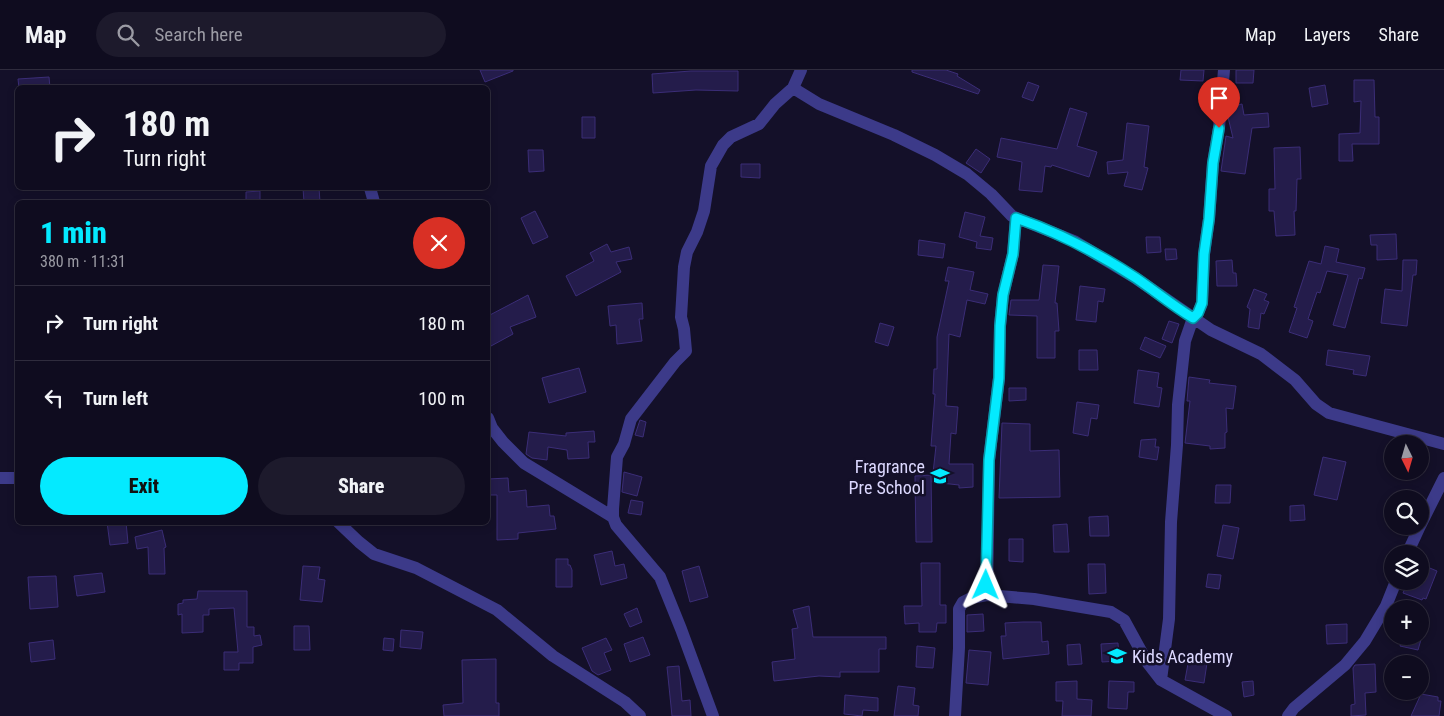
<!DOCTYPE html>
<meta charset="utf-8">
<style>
body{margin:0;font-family:"Roboto Condensed",sans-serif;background:#1d1a2c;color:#f1f3f6;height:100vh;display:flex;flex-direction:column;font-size:19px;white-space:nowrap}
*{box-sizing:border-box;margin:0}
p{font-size:16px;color:#9b9ba4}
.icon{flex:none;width:28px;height:28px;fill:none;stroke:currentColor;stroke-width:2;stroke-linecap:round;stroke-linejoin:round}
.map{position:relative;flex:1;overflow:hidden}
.side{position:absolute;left:15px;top:130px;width:475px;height:325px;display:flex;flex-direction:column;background:#0f0c1f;border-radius:8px;box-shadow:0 2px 8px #0003,0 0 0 1px #2f2c3d}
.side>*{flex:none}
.top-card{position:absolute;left:15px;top:15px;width:475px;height:105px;border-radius:8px;box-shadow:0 2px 8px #0003,0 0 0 1px #2f2c3d;background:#0f0c1f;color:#f1f3f6;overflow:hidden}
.needle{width:32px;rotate:175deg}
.controls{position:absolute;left:1384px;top:365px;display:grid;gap:10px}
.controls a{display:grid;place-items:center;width:45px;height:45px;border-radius:50%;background:#0f0c1f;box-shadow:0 2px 8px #0003,0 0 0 1px #2f2c3d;font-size:25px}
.pin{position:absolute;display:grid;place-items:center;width:42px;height:42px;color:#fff;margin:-51px -21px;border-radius:50% 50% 50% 0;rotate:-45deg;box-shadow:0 0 5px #0007}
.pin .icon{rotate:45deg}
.me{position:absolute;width:55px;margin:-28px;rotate:1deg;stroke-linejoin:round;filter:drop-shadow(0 0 4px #0008)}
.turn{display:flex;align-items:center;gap:18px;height:105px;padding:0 25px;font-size:22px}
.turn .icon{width:65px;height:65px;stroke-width:2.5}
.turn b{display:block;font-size:35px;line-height:42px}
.round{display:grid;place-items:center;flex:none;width:52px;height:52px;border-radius:26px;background:#1d1a2c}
.headline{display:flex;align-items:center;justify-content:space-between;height:85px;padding:0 25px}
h1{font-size:30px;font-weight:800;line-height:38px;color:#04eaff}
.primary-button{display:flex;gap:10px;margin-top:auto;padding:10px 25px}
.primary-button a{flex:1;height:58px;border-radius:30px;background:#04eaff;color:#111;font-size:20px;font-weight:800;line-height:58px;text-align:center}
.primary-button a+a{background:#1d1a2c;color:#f1f3f6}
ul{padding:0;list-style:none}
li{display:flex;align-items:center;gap:15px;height:75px;padding:0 25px;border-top:1px solid #2f2c3d}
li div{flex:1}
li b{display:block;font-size:19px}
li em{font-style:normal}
header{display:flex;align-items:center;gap:30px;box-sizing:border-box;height:70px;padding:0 25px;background:#0f0c1f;border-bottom:1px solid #2f2c3d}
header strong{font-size:24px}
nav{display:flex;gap:28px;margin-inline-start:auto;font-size:18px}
.search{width:350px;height:45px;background:#1d1a2c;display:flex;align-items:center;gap:12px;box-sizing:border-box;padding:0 18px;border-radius:28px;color:#9b9ba4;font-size:19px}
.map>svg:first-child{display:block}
.building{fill:#241c4b;stroke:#3b2d77}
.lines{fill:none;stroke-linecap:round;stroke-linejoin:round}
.minor{stroke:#3c3a89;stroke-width:12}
.route-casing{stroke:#0398a6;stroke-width:12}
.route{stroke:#04eaff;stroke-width:9}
.labels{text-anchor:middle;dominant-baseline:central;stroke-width:5;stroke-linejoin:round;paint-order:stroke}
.poi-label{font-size:18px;fill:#dcd8ff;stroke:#141029;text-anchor:end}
</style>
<header>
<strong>Map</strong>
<div class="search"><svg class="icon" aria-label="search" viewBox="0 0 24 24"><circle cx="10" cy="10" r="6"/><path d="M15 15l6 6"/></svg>Search here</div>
<nav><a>Map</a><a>Layers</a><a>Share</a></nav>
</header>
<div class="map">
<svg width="1444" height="646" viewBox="0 0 1444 646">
<rect width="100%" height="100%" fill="#141029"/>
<path class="building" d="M480 0H513V1L485 12Z
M912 0H946L958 4 957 6 980 20 978 24 912 2Z
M1181 0H1204L1203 11 1180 10Z
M1236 0H1254L1253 13H1236Z
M691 1H738V21L696 20 653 23 652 4Z
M49 7 50 18H19L18 9Z
M1354 10H1374L1375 47H1379V74H1352L1353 91H1339V64L1360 63 1361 31 1354 32Z
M1028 12 1039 16 1033 31 1022 27Z
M1325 15 1328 34 1312 37 1309 18Z
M1242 34 1244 45 1268 43 1269 57 1252 58 1245 104 1221 101 1226 66 1233 68 1228 47 1229 37Z
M1070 38 1087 43 1077 76 1097 82 1089 107 1052 95 1051 97 1045 96 1042 122 1019 120 1022 92 997 87 1001 68 1057 79Z
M582 47H595V68H582Z
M1127 53 1149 56 1144 97 1148 98 1142 120 1124 116 1128 102 1108 104 1107 92 1123 90Z
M1300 77 1301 109H1297L1296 141H1294L1295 165 1276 166 1274 141H1269V119H1275L1274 78Z
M976 79 990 89 981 103 966 93Z
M528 80H543L544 101 529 102Z
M741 94H760V108L741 107Z
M303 118H319L320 132H304Z
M260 121V132H246V122Z
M535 141 548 167 533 174 521 148Z
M965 142 985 147 980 166 993 168 991 180 976 178 977 172 959 167Z
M1396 164 1397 189 1377 190V175H1371L1370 165Z
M1146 167H1160L1161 182 1147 183Z
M919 170 945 174 943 188 918 185Z
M607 174 611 182 629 177 632 189 616 192 621 202 576 226 566 206 594 191 590 183Z
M1325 176 1339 179 1336 192 1365 198 1362 209 1359 208 1345 258 1333 255 1348 205 1327 201 1320 223 1317 222 1308 249 1313 251 1307 268 1289 262 1297 238 1294 237 1309 191 1321 194Z
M1165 179H1176L1177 189 1166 190Z
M1232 190 1233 203H1236L1237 216H1217L1216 191Z
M1403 190H1417L1416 205H1413L1407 256 1381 253 1385 219 1402 221Z
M1043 195 1059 196 1055 233H1057L1059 261H1055V288H1037V246L1009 245 1011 230H1039Z
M948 197 974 202 970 220 988 224 985 234 967 230 960 267 949 264 946 336 958 337 956 364 951 363 949 394H973V417L959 418V415L932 412 936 376H931L935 324H933L934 299H937V267L949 211H945Z
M1080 216 1105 219 1103 232 1098 231 1096 252 1076 250Z
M1254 219 1267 224 1264 230 1269 232 1264 244 1261 243 1259 259 1248 257 1250 239 1247 237Z
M528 225 536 247 510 257 513 264 491 276 488 270V246Z
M642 233 643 249H639L642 271 617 274 616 255 610 256 608 236Z
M1169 251 1179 254 1172 273 1162 269Z
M880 253 894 257 888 276 875 272Z
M1145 267 1166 276 1160 288 1140 279Z
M1079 280H1097L1098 300H1079Z
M1328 280 1370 286 1366 306 1353 304 1354 300 1326 295Z
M579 298 586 322 549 333 542 308Z
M1138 300 1159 303 1157 317 1162 318 1159 337 1134 333Z
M1189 307 1210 310 1209 313 1236 316 1233 339 1226 338 1227 362 1225 363V378L1210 379V376L1185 373 1190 331H1187Z
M1009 318H1026V330L1009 331Z
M1077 332 1099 335 1097 349 1091 348 1088 366 1073 363Z
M640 350 646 352 643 367 635 365Z
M1002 353 1030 354V381L1059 380 1060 427 999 428Z
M594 361 595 372H588L589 388 568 389 567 380 548 377 547 390 532 388 526 384 529 362 566 366V363Z
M1156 369 1155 377H1159L1157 390 1139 387 1141 370Z
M1323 387 1346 392 1337 430 1314 425Z
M624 402 642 407 637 426 622 422Z
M931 405 932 472H916L915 406Z
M508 408 509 422 526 420 527 437 549 435 550 446H554L556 459 518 463V469L497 470V425H488V409Z
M1216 415H1231L1230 433H1215Z
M631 430 643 432 641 445 628 443Z
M1304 435 1305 450 1290 451V436Z
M1108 446 1109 466H1090L1089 447Z
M107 452H126L128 473 110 475Z
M1067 454 1069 482H1054L1053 455Z
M1223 455 1239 458 1233 489 1217 486Z
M162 460 166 477 164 478 165 504H149L148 477 137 479 135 467Z
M1009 469H1023V492L1009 491Z
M612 481 615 496 624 494 627 508 601 515 594 485Z
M556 489H568V495H570L572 500V517H556Z
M921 493H940V535H946V553H937L936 562H919V553L905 554 904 536H922Z
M1088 494H1105L1106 523 1089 524Z
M1420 494 1437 501 1426 529 1423 528 1422 530 1403 523 1408 511H1420Z
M303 496 320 497 318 509 325 510 322 532 300 530Z
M699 496 708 527 690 532 682 501Z
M102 503 105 522 77 526 74 506Z
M1208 504 1221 505 1219 519 1206 517Z
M56 506 58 537 30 539 28 507Z
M198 521H247V557H254V566L260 565 262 575 253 577V593H239V600H224V582H238L234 538 209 539V545H203V562L182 563V544L178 545V534L183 533V530L197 529Z
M809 536 813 567H886V579H879V602H840V607L819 606 774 611 772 592 795 589 792 559 798 558 793 540Z
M637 538 642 552 630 557 624 544Z
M983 544 984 561 967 562V545Z
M1023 552H1041L1042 572 1048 571 1049 584 1003 589 1001 566H1006L1005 553Z
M1347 554V573L1327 574 1326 555Z
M294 556H309L310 580H294Z
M401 560 423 562 421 579 400 577Z
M1403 566H1422L1418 580 1400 576Z
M643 567 650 585 630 592 624 574Z
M384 568 394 569 393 581 383 580Z
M606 568 612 580 604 583 611 600 598 605 592 601 582 578Z
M53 570 55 589 31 592 29 573Z
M1118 573 1119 591 1102 592 1101 574Z
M1080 574 1082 594 1068 595 1067 575Z
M917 576 935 578 933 598 916 597Z
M969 580 991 582 988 615 966 613Z
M1190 583 1208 586 1204 613 1185 610Z
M496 589V633H499V646H444L443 635 463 633 462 590Z
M1375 594 1376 622 1365 623 1366 645 1351 646V635L1355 634 1353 598 1355 595Z
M679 596 682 631 690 630 691 646H672L667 597Z
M1077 611V629L1092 630 1091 646H1062L1063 631H1056V612Z
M1109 611 1134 612V622H1128L1127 639 1108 638Z
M1253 611 1254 625 1244 627 1242 612Z
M898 616 915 618 913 635 919 636 918 646H894Z
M1421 624 1438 627V631H1441L1439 646H1411Z
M845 625 878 628V641L863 640 862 646 844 644Z"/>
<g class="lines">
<path class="minor" d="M801 0 793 18 819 34 894 65 935 85 967 104 991 124 1012 146 1074 171 1134 207 1211 260 1261 284 1295 310 1316 334 1329 343 1444 374
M370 118 374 132
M1016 148 1013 184 1003 225 1000 256 999 308 989 390 987 525 1034 529 1111 542 1124 550 1147 592 1161 610 1226 646
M488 348 492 358 503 372 524 393 613 447
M0 408H18
M338 452 359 472 374 484 416 498 497 540 553 586 625 632 640 646
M1420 456 1444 408
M1407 484 1420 456
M1161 610 1169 549 1171 452 1177 375 1178 335 1185 271 1193 248 1198 243 1202 233 1204 184 1209 149 1213 93 1219 58 1224 0
M713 646 681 559 660 507 616 455 613 447V439L617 387 624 374 631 349 675 292 686 281 684 259 681 247 684 197 687 182 697 162 704 141 711 96 723 75 731 67 759 54 775 34 793 18
M955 646 959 578V539L963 532 971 528 987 525
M1288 646 1294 638 1345 595 1365 571 1386 536 1396 511"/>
</g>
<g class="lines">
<g class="route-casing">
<path id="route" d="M986 515 989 390 999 308 1000 256 1003 225 1013 184 1016 148C1060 163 1098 183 1136 208 1155 221 1173 236 1193 248L1198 243 1202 233 1204 184 1209 149 1213 93 1219 58"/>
</g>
<use href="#route" class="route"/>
</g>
<defs>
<g id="school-bare" transform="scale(1.5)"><path d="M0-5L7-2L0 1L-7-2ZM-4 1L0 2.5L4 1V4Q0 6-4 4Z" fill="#04eaff" stroke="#141029" stroke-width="2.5" paint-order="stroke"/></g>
</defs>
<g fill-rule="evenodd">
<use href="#school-bare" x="940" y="406"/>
<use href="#school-bare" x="1117" y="586"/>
</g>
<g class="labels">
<g class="poi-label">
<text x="925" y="396">Fragrance<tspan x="925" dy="21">Pre School</tspan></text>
<text x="1132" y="586" text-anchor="start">Kids Academy</text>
</g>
</g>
</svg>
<div class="controls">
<a><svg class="needle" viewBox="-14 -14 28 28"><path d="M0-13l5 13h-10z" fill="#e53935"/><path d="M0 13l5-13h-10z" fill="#9b9ba4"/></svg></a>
<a><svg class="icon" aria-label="search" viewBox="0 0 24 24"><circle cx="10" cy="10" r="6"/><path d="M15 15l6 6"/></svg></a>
<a><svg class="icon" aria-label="layers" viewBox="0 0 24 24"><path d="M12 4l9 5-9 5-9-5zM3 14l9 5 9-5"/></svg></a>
<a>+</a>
<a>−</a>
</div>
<div class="pin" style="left:1219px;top:58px;background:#d93025"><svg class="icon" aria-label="arrive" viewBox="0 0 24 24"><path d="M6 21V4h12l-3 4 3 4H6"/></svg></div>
<svg class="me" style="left:986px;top:515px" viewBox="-20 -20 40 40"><path d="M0-17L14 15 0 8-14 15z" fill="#04eaff" stroke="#fff" stroke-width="4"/></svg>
<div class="top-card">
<div class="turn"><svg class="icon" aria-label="right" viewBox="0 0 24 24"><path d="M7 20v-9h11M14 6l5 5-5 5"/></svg><div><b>180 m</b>Turn right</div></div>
</div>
<section class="side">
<div class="headline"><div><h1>1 min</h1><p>380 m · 11:31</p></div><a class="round" style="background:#d93025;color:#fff"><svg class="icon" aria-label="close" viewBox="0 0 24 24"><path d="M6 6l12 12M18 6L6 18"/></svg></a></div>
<ul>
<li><svg class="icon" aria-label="right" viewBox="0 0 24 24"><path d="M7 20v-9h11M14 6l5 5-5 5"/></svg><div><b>Turn right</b></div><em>180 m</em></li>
<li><svg class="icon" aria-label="left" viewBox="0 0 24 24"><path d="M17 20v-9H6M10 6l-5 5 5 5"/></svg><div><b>Turn left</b></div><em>100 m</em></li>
</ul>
<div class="primary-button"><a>Exit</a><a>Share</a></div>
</section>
</div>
